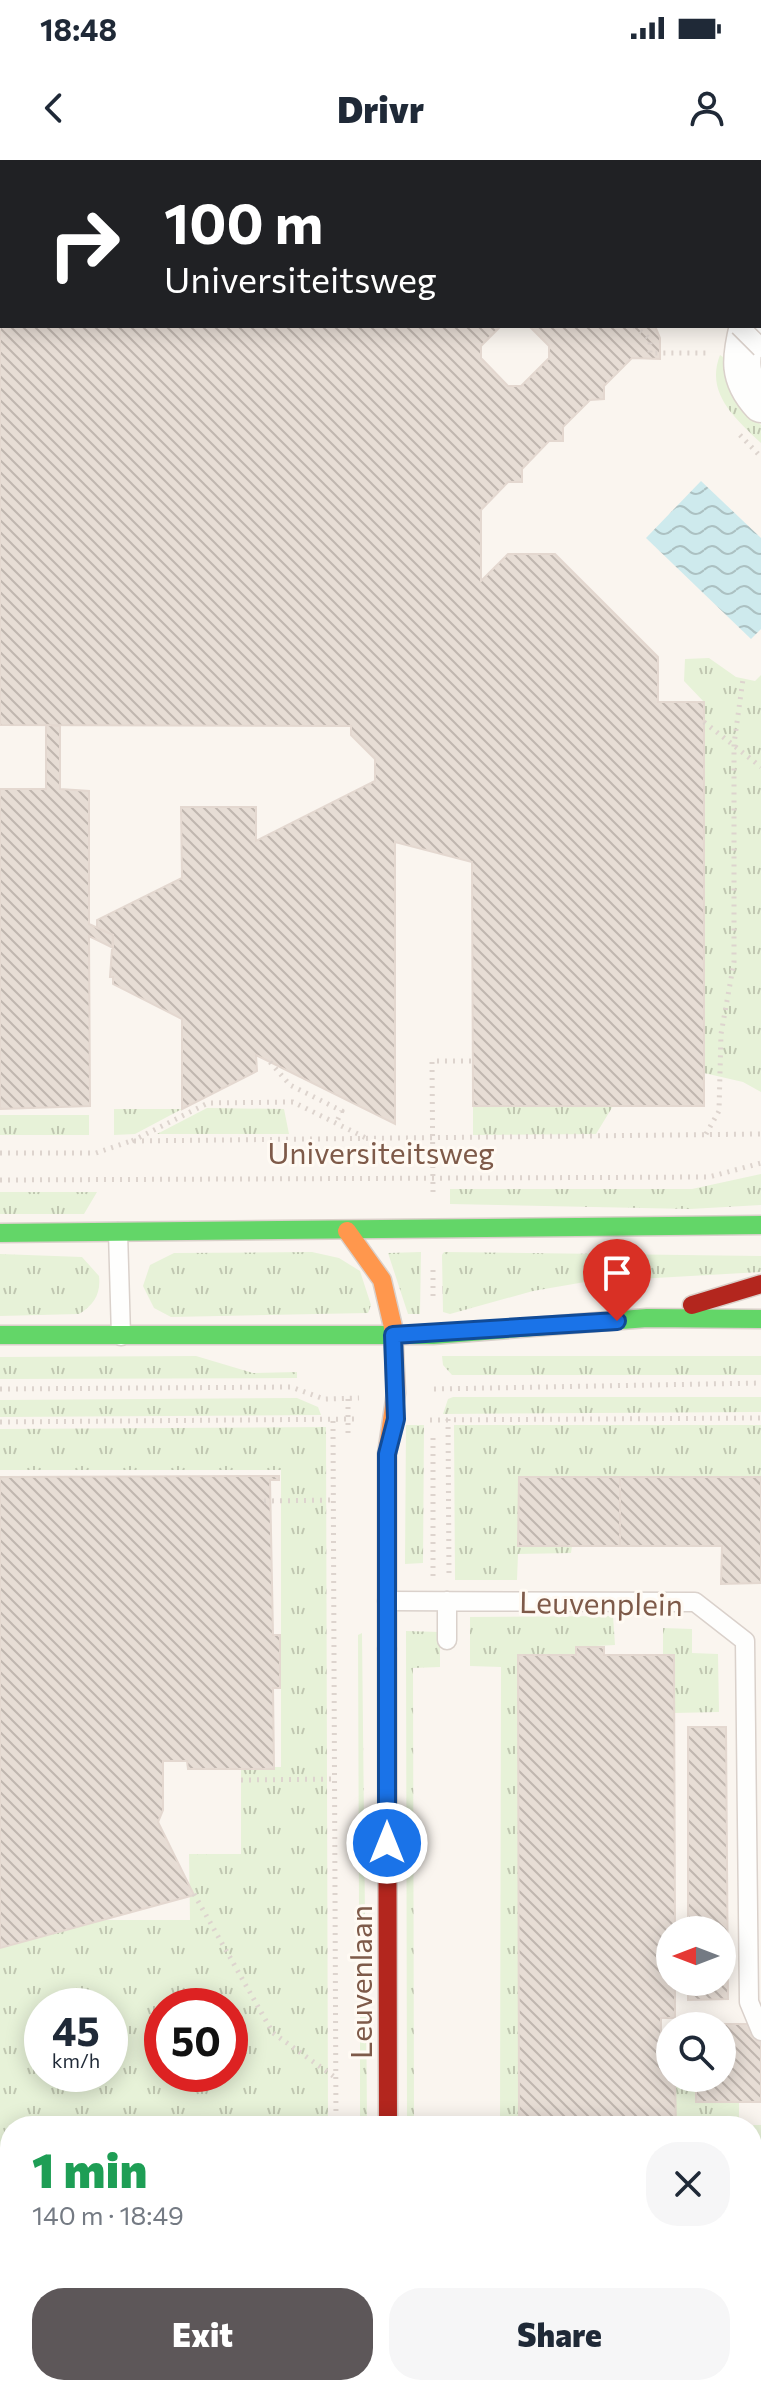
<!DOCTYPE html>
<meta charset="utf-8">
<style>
body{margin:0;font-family:Commissioner,sans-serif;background:#f6f6f7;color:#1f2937;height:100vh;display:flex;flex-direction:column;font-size:30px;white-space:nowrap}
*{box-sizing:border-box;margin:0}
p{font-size:26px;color:#747a83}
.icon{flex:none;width:44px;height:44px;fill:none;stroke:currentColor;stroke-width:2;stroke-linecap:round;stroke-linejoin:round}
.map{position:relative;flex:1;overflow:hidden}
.drawer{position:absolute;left:0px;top:1956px;width:762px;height:280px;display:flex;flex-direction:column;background:#fff;border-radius:32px 32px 0 0;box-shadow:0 4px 20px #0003}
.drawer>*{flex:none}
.banner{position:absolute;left:0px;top:0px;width:762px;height:168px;box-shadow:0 4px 20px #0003;background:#202124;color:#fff;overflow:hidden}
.needle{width:52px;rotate:270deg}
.controls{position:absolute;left:656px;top:1756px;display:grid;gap:16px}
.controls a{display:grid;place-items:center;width:80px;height:80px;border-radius:50%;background:#fff;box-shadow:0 4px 20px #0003;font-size:40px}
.speed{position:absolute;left:24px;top:1828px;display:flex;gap:16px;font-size:40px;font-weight:700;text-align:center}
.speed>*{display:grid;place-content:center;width:104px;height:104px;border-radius:50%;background:#fff;box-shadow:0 4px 20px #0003;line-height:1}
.speed small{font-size:20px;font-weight:400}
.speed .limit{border:12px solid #d22;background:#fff;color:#111}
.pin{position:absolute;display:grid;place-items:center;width:68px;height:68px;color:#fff;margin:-82px -34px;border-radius:50% 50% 50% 0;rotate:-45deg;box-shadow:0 0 8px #0007}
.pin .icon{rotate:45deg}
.me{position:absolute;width:88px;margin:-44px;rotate:0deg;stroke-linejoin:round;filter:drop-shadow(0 0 6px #0008)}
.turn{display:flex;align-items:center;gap:28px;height:168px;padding:0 32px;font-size:36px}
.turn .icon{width:104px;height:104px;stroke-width:2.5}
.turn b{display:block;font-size:56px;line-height:68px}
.round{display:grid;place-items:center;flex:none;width:84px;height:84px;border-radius:32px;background:#f6f6f7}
.headline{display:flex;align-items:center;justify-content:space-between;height:136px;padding:0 32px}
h1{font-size:48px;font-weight:800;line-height:60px;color:#1e9e55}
.primary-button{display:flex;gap:16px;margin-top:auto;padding:16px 32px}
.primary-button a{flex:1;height:92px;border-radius:32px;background:#5d5759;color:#fff;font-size:32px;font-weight:800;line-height:92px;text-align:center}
.primary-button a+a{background:#f6f6f7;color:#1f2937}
.status{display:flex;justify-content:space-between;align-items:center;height:56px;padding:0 40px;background:#fff;direction:ltr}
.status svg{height:22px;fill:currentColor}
header{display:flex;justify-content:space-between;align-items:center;height:104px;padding:0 32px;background:#fff;font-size:36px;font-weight:800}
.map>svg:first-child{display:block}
.grass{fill:url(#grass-tufts);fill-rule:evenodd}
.water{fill:url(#water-waves)}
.building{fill:url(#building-back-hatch);stroke:#e4d8d0;stroke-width:2}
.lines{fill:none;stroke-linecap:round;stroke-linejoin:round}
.lane-casing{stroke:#dad1cb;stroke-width:21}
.street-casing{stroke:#dad1cb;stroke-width:39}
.fast-casing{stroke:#dad0ca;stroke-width:21}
.slow-casing{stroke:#dad0ca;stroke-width:21}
.jam-casing{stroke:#dad0ca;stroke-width:21}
.path{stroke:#ddd4ce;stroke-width:5;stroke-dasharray:2 6;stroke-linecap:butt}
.lane{stroke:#fefefd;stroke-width:18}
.street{stroke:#fefefd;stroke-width:36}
.fast{stroke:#63d668;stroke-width:18}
.slow{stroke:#ff974d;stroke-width:18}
.jam{stroke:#b3261e;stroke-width:18}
.lane-bridge-casing{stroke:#dad1cb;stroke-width:21;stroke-linecap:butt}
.lane-bridge{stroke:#fefefd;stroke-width:18}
.route-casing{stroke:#114b97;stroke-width:20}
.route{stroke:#1a73e8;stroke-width:14}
.labels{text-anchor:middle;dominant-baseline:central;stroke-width:6;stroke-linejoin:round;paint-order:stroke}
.street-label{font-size:30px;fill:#7e5a49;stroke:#fffaf3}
</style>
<div class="status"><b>18:48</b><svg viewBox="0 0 49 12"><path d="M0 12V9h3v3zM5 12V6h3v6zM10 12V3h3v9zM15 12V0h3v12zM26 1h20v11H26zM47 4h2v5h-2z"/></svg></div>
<header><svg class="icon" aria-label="back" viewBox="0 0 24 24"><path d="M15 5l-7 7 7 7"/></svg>Drivr<svg class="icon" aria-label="person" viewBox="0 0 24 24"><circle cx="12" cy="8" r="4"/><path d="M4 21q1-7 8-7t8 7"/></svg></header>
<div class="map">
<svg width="761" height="2236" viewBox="0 0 761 2236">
<defs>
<pattern id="grass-tufts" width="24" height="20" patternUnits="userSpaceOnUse" patternTransform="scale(2)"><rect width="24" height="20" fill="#e7f2d8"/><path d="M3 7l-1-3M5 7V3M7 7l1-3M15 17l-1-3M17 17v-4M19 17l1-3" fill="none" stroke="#c0c7b1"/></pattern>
<pattern id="water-waves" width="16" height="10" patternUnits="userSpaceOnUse" patternTransform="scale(2)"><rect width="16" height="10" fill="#ceeaed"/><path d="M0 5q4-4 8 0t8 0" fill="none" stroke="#acc1c2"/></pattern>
<pattern id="building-back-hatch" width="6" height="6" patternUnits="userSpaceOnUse" patternTransform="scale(2)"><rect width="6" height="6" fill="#e7ddd5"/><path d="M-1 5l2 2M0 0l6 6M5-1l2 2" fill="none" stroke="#c0b6af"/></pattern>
</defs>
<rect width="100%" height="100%" fill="#faf5ef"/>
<path class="grass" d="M720 195 738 207 751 256 761 265V283C735 258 705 233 720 195Z
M709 498 736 517 755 521 761 515V932L743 922 704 913V542L684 521 685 499Z
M473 946H613L596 974 473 975Z
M207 948 284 949 289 974H157Z
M114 949H182L135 974 114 975Z
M0 955H89V975H0Z
M761 1014V1045L690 1049 450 1044V1029H692Z
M0 1032H97L84 1054H0Z
M312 1092 339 1098 360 1111 371 1145 368 1153 171 1157 154 1148 143 1126 150 1105 174 1093Z
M421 1092 420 1154H408L388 1093Z
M444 1092 761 1096V1112L585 1122 533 1131 450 1154 443 1152 442 1095Z
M0 1094 82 1097 99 1116C101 1134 94 1145 79 1154L0 1156Z
M196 1196 253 1213 297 1212V1218L0 1219V1197Z
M442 1196H761V1215H452L443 1205Z
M453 1237H761V1252L443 1254 448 1239Z
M297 1238 318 1247 321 1255 0 1257V1240Z
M406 1265H424L423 1403 405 1404Z
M454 1265H761V1317H519L518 1386H572L571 1393 518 1394 517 1420H455Z
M326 1267 328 1966H10V2226H329V2236H0V1788L100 1760H190L189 1694H241V1607H281V1310H0V1269ZM42 1846H110V1914H42ZM162 1846H230V1914H162Z
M613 1456 615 1485 577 1487 576 1495H518L519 1966H500L501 1507 470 1506V1457Z
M663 1468 692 1469V1493L718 1494 719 1552 674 1553V1495H663Z
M406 1471 440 1472V1507L413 1508 414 1966H407Z
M362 1473 365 1756 359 1755 358 1475Z
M360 1817H366L367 1966H360Z
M675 1918H696V1942H739V1965H761V2122H752V1966H676Z"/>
<path class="water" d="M701 321 761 378V469L751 479 646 378Z"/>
<path class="building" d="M0 0H521L2 2V166H501L481 186V198L508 226H521L549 198V186L529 166H655L660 178V199L632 198 604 226V239L590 240 563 267V281H549L522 309V322H508L481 350V421L508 394H555L658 497V542H704V946H473L472 702 395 682V964L256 895 257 911 182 949V859L113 824V817H110L113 775 97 768V760L182 718 181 647H256V681L375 621V599L351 575V566L0 565Z
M46 565 60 566V629L89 631V764L113 775V788L89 776 90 946 0 949V629H46Z
M279 1316V1320H270L273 1475H280V1528H273L274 1609H188L187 1601H163V1650L158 1662 194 1735 0 1788V1317Z
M519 1317H620V1386H518Z
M620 1317H761V1423L721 1424 722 1386H620Z
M576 1487H604V1495H674L675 1770H670V1822H675V1858H661V1878L662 1913 675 1918 676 1966H519L518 1495H576Z
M688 1567H726L728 1839 688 1840V1822H722V1770H688Z
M695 1864H761V1942H696V1918H722V1866Z
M752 2167H761V2236H715V2226H752Z
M519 2226H676V2236H519Z"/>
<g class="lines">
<g class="lane-casing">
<path id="lane" d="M638 2 640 0
M760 7 761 5
M118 1072 121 1176
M387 1441 695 1442 745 1481 749 1842 761 1871
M447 1441V1480
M699 2226V2236"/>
</g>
<g class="street-casing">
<path id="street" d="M740 2V0
M760 123 761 124
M748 166C740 198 737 218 761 244"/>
</g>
<g class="fast-casing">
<path id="fast" d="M0 1073 761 1065
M0 1175H433L647 1158 761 1159
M388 2226V2236"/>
</g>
<g class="slow-casing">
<path id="slow" d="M347 1071 382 1120 393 1167 396 1233 387 1294V1489"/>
</g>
<g class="jam-casing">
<path id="jam" d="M692 1145 761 1124
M387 1489 388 1966"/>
</g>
<path class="path" d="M569 0V2
M634 166 650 179V193H707
M740 275 761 297
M704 562 761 607
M270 902 290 925 342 951 336 963
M706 974 719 951 721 874 734 802V584L743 519
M132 981 208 943 293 942 368 979
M0 993H96L131 981 761 974
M0 1020 709 1017 761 1003
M433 1032 432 901H472
M433 1110V1136
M0 1229 291 1227 324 1239 359 1238
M434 1229 761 1223
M348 1239V1273
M448 1259 449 1416
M430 1260 761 1258
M333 1261 336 1966
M0 1262 356 1259
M433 1278V1416
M264 1341 334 1340
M241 1620 335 1619
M194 1734 273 1873 336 1918
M336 2226V2236"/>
<use href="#lane" class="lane"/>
<use href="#street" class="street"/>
<use href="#fast" class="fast"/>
<use href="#slow" class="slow"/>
<use href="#jam" class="jam"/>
<g class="lane-bridge-casing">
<path id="lane-bridge" d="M739 166 761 188"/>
</g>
<use href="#lane-bridge" class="lane-bridge"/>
</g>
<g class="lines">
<g class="route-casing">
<path id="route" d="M387 1683V1294L396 1259 393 1175 617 1161"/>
</g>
<use href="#route" class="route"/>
</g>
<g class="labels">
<g class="street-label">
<text x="381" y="991">Universiteitsweg</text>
<text transform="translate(601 1442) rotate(1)">Leuvenplein</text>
<text transform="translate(359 1822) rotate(-90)">Leuvenlaan</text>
</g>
</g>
</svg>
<div class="controls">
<a><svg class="needle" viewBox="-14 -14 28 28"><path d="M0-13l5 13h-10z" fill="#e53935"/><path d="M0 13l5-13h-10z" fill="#747a83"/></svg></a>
<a><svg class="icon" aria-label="search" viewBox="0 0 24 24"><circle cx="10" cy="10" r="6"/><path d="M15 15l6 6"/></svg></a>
</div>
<div class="speed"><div>45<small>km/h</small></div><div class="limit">50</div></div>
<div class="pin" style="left:617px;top:1161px;background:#d93025"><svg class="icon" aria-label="arrive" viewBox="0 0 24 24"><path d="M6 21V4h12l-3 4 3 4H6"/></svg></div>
<svg class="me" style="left:387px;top:1683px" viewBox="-20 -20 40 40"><circle r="17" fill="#1a73e8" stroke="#fff" stroke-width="3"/><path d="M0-11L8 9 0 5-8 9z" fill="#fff"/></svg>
<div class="banner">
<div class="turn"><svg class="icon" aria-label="right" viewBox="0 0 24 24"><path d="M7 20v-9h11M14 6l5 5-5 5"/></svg><div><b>100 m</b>Universiteitsweg</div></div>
</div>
<section class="drawer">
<div class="headline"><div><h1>1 min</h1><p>140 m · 18:49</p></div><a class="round"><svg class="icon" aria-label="close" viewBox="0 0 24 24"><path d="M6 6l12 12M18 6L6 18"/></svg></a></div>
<div class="primary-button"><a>Exit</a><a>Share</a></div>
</section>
</div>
